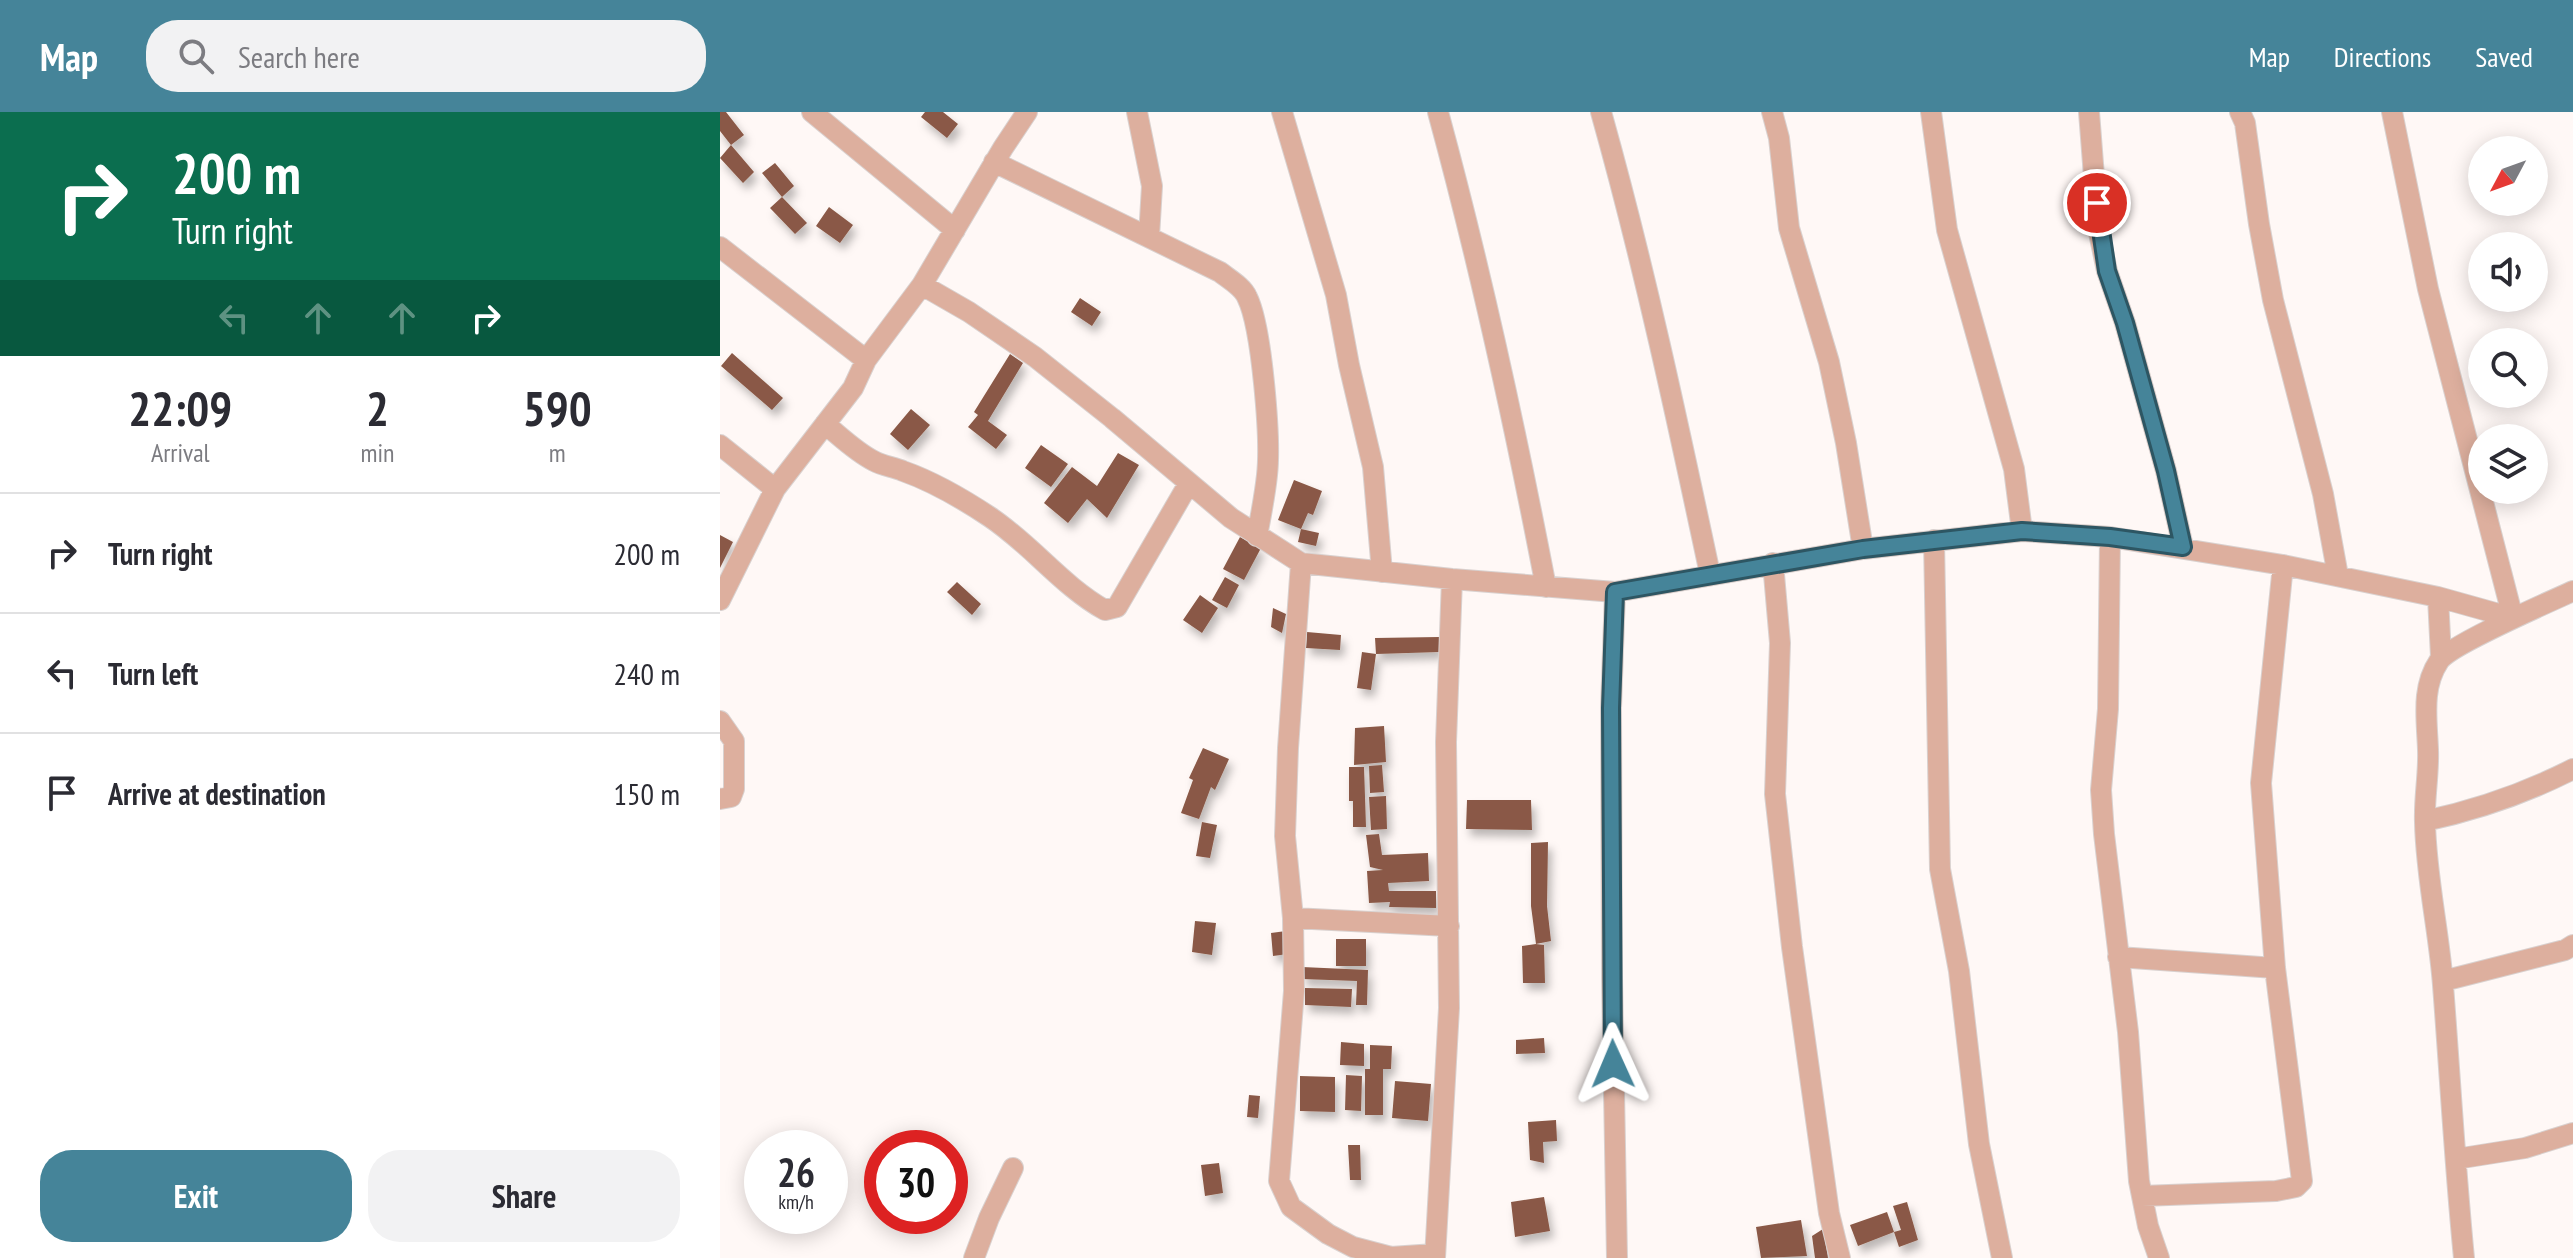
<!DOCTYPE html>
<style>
body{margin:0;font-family:"PT Sans Narrow",sans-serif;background:#f2f2f3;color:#2b2b33;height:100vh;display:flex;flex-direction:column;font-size:30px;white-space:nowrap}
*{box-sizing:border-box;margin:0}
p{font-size:26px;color:#7c7c81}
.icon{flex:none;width:44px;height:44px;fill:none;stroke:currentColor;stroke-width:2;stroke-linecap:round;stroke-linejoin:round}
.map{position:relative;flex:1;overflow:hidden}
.panel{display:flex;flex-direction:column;background:#fff;width:720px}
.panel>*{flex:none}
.top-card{background:#0b6e4f;color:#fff;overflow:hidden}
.needle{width:52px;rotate:229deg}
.buttons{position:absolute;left:1748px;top:24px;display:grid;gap:16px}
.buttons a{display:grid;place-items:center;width:80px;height:80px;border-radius:50%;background:#fff;box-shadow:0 4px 20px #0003;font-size:40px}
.speed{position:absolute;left:24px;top:1018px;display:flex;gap:16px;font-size:40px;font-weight:700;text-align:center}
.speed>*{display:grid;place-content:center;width:104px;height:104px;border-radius:50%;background:#fff;box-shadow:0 4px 20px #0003;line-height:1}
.speed small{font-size:20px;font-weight:400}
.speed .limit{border:12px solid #d22;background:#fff;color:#111}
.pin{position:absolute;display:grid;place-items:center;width:68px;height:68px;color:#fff;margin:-34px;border:4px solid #fff;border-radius:50%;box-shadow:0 2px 8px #0007}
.me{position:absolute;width:88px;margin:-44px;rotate:359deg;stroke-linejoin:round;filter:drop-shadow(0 0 6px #0008)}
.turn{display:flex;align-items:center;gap:28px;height:168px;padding:0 40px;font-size:36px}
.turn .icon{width:104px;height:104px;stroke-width:2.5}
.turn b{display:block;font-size:56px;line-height:68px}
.lanes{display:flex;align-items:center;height:76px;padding:0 40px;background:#0003;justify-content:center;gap:40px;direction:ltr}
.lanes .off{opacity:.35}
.eta{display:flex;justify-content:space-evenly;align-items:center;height:136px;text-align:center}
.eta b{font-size:48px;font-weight:700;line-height:56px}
.button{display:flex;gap:16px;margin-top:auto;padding:16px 40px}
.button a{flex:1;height:92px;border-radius:32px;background:#458499;color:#fff;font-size:32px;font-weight:700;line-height:92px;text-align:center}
.button a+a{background:#f2f2f3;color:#2b2b33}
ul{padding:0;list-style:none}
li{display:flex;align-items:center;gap:24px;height:120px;padding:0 40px;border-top:2px solid #e1e1e2}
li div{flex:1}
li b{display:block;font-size:30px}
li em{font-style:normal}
header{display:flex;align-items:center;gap:48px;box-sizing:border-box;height:112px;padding:0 40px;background:#458499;color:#fff}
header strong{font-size:38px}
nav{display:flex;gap:44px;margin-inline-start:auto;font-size:28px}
.search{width:560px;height:72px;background:#f2f2f3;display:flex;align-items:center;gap:20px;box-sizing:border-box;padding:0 28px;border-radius:32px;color:#7c7c81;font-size:30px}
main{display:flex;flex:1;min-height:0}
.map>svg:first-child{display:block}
.building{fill:#8a5946;filter:url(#shadow)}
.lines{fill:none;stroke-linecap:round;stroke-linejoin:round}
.minor-casing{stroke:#d9d1cf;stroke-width:22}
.minor{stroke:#ddaf9e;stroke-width:20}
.route-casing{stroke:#2d5663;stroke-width:20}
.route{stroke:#458499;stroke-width:14}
</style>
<header>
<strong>Map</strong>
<div class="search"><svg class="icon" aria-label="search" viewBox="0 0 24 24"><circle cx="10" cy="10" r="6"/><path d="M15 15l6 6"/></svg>Search here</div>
<nav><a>Map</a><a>Directions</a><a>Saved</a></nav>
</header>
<main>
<section class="panel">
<div class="top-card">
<div class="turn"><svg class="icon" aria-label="right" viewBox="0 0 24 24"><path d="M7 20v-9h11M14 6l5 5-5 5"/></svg><div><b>200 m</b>Turn right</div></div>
<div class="lanes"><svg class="icon off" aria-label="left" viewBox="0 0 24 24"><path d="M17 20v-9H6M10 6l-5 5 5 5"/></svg><svg class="icon off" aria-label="ahead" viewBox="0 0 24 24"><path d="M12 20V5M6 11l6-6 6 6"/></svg><svg class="icon off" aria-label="ahead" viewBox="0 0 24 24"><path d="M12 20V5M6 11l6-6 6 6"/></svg><svg class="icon" aria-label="right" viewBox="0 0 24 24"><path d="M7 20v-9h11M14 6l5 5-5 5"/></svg></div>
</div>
<div class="eta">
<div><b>22:09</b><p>Arrival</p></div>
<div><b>2</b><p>min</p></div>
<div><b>590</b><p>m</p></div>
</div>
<ul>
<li><svg class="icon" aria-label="right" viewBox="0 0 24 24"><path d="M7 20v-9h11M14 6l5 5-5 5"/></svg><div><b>Turn right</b></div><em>200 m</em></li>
<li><svg class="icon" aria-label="left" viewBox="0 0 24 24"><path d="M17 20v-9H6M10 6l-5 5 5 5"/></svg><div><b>Turn left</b></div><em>240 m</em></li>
<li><svg class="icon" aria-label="arrive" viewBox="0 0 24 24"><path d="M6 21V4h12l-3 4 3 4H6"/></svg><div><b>Arrive at destination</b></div><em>150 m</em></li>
</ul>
<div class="button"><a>Exit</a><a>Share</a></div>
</section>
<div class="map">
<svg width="1853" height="1146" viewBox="0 0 1853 1146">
<defs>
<filter id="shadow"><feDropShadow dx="4" dy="7" stdDeviation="4" flood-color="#0004"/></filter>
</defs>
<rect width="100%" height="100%" fill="#fff8f6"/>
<path class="building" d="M0 0H6L24 23 11 33 0 19Z
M205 0H223L238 12 227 26 201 5Z
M11 33 34 60 23 71 0 46Z
M55 51 74 74 62 85 42 61Z
M62 85 87 111 75 122 50 96Z
M109 95 133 113 120 131 96 114Z
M360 186 381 200 372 214 351 200Z
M12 241 63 286 52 298 1 254Z
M290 242 303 251 268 309 287 323 276 337 248 315 258 303 254 300Z
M191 297 210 313 188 338 170 322Z
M321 333 348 352 331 375 305 356Z
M398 341 419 353 387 406 367 387 348 411 324 391 352 355 377 374Z
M574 368 602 379 593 403 588 401 581 417 558 408Z
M581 417 599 421 596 434 578 430Z
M0 423 13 430 0 456Z
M520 425 541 436 524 468 503 457Z
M505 465 519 473 507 496 492 488Z
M237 470 261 492 252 503 227 480Z
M480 483 498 496 482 521 463 508Z
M553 496 566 502 562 521 551 515Z
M587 520 621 523 620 538 586 536Z
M719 525V540L656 542 655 526Z
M642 540 656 542 651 578 637 576Z
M664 614 666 650 634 653 635 616Z
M483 636 509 647 495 678 491 675 479 707 461 701 473 668 469 666Z
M662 653 664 680 650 681 649 654Z
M629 655H644L646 715H633V689H629Z
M666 684 667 717 651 718 649 685Z
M747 688H811L812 718 746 717Z
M482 710 497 713 490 746 476 744Z
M659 722 662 743 708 741 709 769 668 771 669 779H716V796L669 795 670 790 649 791 647 759 663 758 650 755 646 723Z
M828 730 827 794 831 829 816 832 811 794V731Z
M475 809 496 811 492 843 472 840Z
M566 819 568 842 553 844 551 821Z
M616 827H646V854H616Z
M816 832 824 833 825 871H803L802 834Z
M582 855 648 858 647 893H636L637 869 582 867Z
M585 876 632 877 631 895 585 893Z
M824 926 825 941 796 942V928Z
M621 930 644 932V954L620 953Z
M650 933 672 934 671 957H663V1003H645V957H650Z
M626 963 642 964 641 999 625 998Z
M580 964 615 965V1000L580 999Z
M675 969 711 972 708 1009 672 1006Z
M529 983 540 984 538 1006 527 1005Z
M836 1008 837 1029 823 1030 824 1051 810 1048 808 1010Z
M628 1033H640L641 1068H630Z
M499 1051 503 1081 485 1084 481 1053Z
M824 1085 830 1119 795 1125 791 1090Z
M1187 1090 1198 1128 1179 1135 1174 1120 1181 1118 1173 1094Z
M1167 1100 1174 1120 1138 1134 1130 1113Z
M1081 1108 1087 1144 1041 1146 1036 1115Z
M1103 1117 1108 1146H1095L1092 1124Z"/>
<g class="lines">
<g class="minor-casing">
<path id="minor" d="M92 0 235 118
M417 0 432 74 429 125
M562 0 616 183 629 253 653 355 662 460
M718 0C761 158 795 314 826 475
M881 0C924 153 957 307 990 462
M1052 0 1059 26 1069 116 1109 250 1126 331 1143 437
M1211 0 1227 118 1294 357 1302 419
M1369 0 1378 116 1387 159 1405 211 1446 359 1463 435
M1520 0 1525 11 1539 112 1553 188 1603 382 1618 464
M1672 0 1708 177 1793 506
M274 50 500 160C509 167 523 175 527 185 542 215 551 328 547 363 545 383 541 403 537 424
M0 135 146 248
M202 173 249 200 315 245 392 306 511 406 581 451 732 467 895 480 1143 437 1302 419 1390 425 1563 453 1718 485 1793 506
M105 312C121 325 136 340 154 349 163 354 174 355 183 359 214 370 243 387 270 405 312 433 342 474 385 498L397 495 469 371
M0 333 55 377
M1390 425 1388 597 1381 678 1384 722 1408 920 1419 1069 1428 1114 1439 1146
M1214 428 1220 757 1239 859 1259 1032 1282 1146
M581 451 568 636 565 724 573 806 574 879 559 1069 571 1095 608 1122 633 1135 671 1145 715 1142
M1053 451 1060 531 1055 682 1072 835 1109 1101 1120 1146
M895 480 891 596 892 866 897 1146
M1718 485 1721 545
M0 488 55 377 133 276 146 248 202 173 283 36 307 0
M0 609 14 629V677L11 685 0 687
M1705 709C1756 698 1806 681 1853 657
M573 806 729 814
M1398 845 1555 856
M1723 869 1845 838 1853 833
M1736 1047 1805 1036 1853 1021
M1422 1084 1556 1079 1576 1075 1582 1069 1555 856 1541 671 1563 453
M254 1146 269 1106 293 1056
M715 1146 729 896 726 630 732 467
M1744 1146C1735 1055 1730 964 1723 873 1719 819 1706 765 1705 710 1704 686 1709 662 1708 638 1707 607 1701 576 1719 549 1730 533 1829 490 1853 479"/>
</g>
<use href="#minor" class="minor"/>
</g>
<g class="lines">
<g class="route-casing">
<path id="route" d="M893 952 891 596 895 480 1143 437 1302 419 1390 425 1463 435 1446 359 1405 211 1387 159 1377 91"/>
</g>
<use href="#route" class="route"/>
</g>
</svg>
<div class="buttons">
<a><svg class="needle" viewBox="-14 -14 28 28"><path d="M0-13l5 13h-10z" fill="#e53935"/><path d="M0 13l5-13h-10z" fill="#7c7c81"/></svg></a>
<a><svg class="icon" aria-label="sound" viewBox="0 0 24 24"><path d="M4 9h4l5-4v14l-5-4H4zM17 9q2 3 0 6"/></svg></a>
<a><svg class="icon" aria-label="search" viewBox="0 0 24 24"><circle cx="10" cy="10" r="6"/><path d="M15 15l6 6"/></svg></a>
<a><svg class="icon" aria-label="layers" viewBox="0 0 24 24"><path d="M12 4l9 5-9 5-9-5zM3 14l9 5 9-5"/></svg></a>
</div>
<div class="speed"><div>26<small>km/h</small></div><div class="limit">30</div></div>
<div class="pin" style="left:1377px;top:91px;background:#d93025"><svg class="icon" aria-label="arrive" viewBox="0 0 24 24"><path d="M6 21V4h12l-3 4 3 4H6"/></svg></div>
<svg class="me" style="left:893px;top:952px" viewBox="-20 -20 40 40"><path d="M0-17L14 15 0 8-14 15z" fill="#458499" stroke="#fff" stroke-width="4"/></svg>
</div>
</main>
